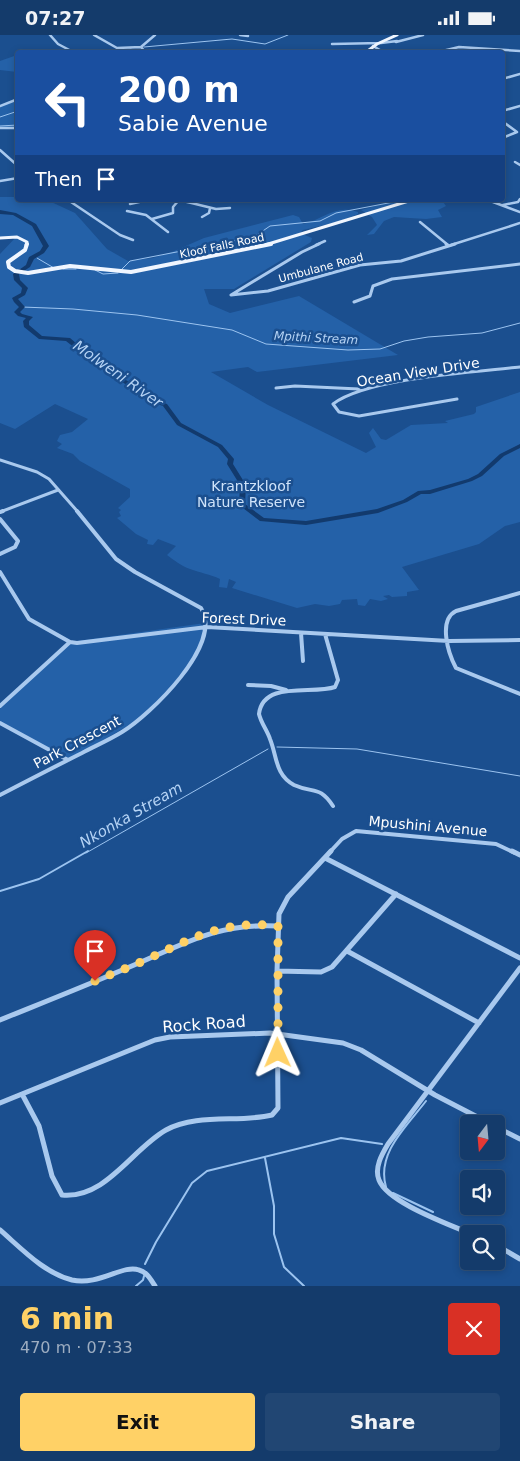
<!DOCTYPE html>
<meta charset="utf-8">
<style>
body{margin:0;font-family:"DejaVu Sans",sans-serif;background:#214673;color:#f1f3f6;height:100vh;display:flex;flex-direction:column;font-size:19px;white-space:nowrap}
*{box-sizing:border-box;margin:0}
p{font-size:16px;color:#9dadc1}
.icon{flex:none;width:28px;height:28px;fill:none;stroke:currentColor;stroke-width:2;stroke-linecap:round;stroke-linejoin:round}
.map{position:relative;height:1251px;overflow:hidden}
.panel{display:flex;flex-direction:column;background:#143b6b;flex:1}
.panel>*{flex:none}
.top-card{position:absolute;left:15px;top:15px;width:490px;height:152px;border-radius:5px;box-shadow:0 2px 8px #0003,0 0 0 1px #33557e;background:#1a4fa0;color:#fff;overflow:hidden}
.needle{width:32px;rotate:196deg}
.tools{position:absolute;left:460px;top:1080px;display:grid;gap:10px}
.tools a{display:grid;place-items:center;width:45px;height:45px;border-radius:5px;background:#143b6b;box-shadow:0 2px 8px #0003,0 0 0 1px #33557e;font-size:25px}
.pin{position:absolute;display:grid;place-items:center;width:42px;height:42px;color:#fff;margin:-51px -21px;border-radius:50% 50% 50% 0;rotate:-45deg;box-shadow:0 0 5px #0007}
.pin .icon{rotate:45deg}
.me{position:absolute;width:55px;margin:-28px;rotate:359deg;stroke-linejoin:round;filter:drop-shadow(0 0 4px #0008)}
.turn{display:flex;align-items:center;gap:18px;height:105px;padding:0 20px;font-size:22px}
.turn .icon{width:65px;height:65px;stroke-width:2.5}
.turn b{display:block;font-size:35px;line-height:42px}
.then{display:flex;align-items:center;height:48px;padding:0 20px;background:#0003;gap:10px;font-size:19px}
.round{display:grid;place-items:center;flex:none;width:52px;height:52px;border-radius:5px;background:#214673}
.summary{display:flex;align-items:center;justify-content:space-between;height:85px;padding:0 20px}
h1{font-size:30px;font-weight:700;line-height:38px;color:#ffd166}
.action{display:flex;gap:10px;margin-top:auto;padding:10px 20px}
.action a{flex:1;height:58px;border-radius:5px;background:#ffd166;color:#111;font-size:20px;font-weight:700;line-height:58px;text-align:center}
.action a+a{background:#214673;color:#f1f3f6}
.status{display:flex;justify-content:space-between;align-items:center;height:35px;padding:0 25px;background:#143b6b;direction:ltr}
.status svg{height:14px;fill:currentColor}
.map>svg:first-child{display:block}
.green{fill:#2461a8}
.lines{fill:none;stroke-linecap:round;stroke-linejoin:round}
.stream-far1{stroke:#9cc4f0;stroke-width:1}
.stream{stroke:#9cc4f0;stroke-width:2}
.river{fill:#123a6d;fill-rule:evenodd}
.minor-far3{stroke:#a9c9ee;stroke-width:2.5}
.minor-far2{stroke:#a9c9ee;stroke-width:3}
.minor-far1{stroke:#a9c9ee;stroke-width:4}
.minor{stroke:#a9c9ee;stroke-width:5}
.major-far1{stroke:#f0f6ff;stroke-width:3}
.major{stroke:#f0f6ff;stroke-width:4}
.route{stroke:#ffd166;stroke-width:9;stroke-dasharray:0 16.2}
.labels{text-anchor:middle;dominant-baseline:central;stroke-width:5;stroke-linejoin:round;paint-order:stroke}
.far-street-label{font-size:11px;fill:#fff;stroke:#1b4f8f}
.far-water-label{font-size:12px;font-style:italic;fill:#b5d3f5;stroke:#1b4f8f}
.street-label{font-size:14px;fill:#fff;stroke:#1b4f8f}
.park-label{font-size:14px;fill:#cfe3fa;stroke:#1b4f8f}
.water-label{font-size:15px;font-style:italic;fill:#b5d3f5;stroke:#1b4f8f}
.near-street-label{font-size:16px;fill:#fff;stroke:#1b4f8f}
</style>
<div class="status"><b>07:27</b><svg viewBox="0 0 49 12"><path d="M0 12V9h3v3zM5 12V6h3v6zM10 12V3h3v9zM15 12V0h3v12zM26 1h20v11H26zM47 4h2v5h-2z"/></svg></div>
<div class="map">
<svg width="520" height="1251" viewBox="0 0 520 1251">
<rect width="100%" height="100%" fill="#1b4f8f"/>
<path class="green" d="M17 20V37L0 35V26Z
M17 65V93H0V71Z
M0 162H17L18 165H47L75 178 107 214 128 226 153 223 172 217 204 203 293 180 299 182 303 189C324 184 335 169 358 177V179L338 187 303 195 300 198 312 203 311 207 234 254H204L209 269 230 278 299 261 398 320 257 337 248 332 211 337 268 370 366 418 376 412 369 398 373 393 381 404 386 405 411 390 448 388 445 386 474 379 476 377V372L520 357V487L505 491 479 509 402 532 419 555 407 557V561L392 562 389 560 383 561 388 564 381 566 370 564 365 571 358 570 357 564 342 565 340 569 329 571 315 569 297 573 232 553 236 547 229 544 227 553 219 552 220 544C210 539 200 538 190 534 181 531 174 525 167 520L176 511 158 504 153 510 147 509 148 505 136 499 117 483 121 481 119 477 121 475 118 473 130 462V454L80 426 73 419 57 413 62 409 57 406 60 400 72 397 88 384 55 369 15 394 0 388V219L17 201 0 202Z
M397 165H444L443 167 446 171 438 175 442 182 426 184 394 182 384 186 374 199 367 200 377 190 372 182 361 175Z
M205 588 201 613 162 663 138 685 69 725 0 688V673L70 607Z"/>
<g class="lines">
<path class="stream-far1" d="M144 12 232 4 265 9 288 0
M106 18 131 14
M0 82 18 76
M0 91 18 90
M37 223 54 233
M63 234H76
M95 235 103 239 118 238
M121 235 130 226 254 202 270 191 320 186 336 178 404 165
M22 272 73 274 137 280 232 295 266 309 348 315 380 314 404 306 428 302 482 298 520 288
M277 712 357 714 520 741
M86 818 268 714"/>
<path class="stream" d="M0 856 39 844 88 816
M265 1123 274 1171V1199L284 1232 304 1251
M386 1152C376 1118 407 1091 426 1066
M393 1158 433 1177
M145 1229 156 1207 192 1148 207 1136 341 1103 382 1109
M136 1251 143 1245 144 1241"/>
<path class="river" d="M0 175 16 178 36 189 49 211 44 218 34 224 30 232 19 239 20 245 28 253 25 260 18 264 25 272 20 277 22 279 33 282 29 286V290L42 301 70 303 89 319 111 332 119 341 143 355 150 357 158 366 167 369 181 388 222 410 234 424 233 429 246 450 245 469 264 483 306 486 377 474 403 465 418 456 430 455 468 444 478 439 500 419 520 409V413L504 421 482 441 472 446 430 459H421L407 467 378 478 306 490 260 486 239 470 240 450 227 429 228 424 218 412 177 390 163 371 154 368 146 359 139 357 115 343 107 334 85 321 66 306 39 304 24 292 23 286 26 283 18 281 14 277 19 272 14 267 12 263 21 258 22 253 14 245 13 239 26 230 29 222 40 216 43 211 32 191 13 180 0 179Z"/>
<path class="minor-far3" d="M50 0 58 9 75 18
M94 0 117 13 141 12
M240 0 248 1
M396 7 423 0
M332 9 381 8 397 6
M373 11 385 18
M146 18 141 12 155 0
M434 18 459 12 520 16
M502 44 520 39
M0 71 18 64
M502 76 520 71
M502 86 517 97 502 103
M0 93H18
M0 115 18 131
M515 127 520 130
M0 146 18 143
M68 165 120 200 133 205
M179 165 216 174 230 173
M493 167 520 177
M130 169 148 165
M503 170 518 167 520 164
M127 176 146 180 168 197
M202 182 209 178 210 173
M152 184 173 178V172L179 165
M420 187 448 210
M316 210 325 206
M451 210 520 188"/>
<path class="minor-far2" d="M319 209 302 217 231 260 268 256 360 230 401 226 455 209
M446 209 449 211
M354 267 370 261 373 251 392 244 520 229
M276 353 295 351 359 354
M457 364 359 381 339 377 333 369C367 343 475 337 520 332
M0 425 37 437 49 444 78 477
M0 477 58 455"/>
<path class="minor-far1" d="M0 477 3 476
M0 484 18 506 15 512 0 519
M0 537 29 584 70 607 77 608 207 592 449 606 520 605
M520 558 456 576C438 585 448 618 456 633L520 659
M301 598 303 626
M325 599 338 645 335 652C313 660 263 645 259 679 261 688 267 695 270 704 277 721 275 740 294 750 314 759 319 750 333 771
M248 650 271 651 286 655
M0 671 70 607
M0 688 68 725
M0 760C27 746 54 732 82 718 95 711 109 705 122 697 150 680 224 609 201 573L135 537 116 524 77 476
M329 818 342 804 356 796 496 809 515 818"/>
<path class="minor" d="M512 816 520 820
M325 823 520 923
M347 916 479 988
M277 936 321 937 332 932 396 859
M0 985C42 968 85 951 127 933 183 910 214 888 278 891
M22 1059 39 1091 52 1141 62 1160C106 1164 132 1114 166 1095 197 1078 239 1088 272 1080L278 1073 277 936 279 879 288 862 331 816
M0 1068 155 1005 170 1002 270 998 343 1008 361 1015 435 1060 491 1089
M496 1092 520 1104
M0 1195C22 1214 44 1238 72 1245 99 1251 123 1229 139 1235 147 1237 151 1245 155 1251
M471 1199C449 1189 388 1168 379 1145 374 1133 382 1119 388 1109L520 933
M496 1210 520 1224"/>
<path class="major-far1" d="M365 18 377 9 397 0
M0 203 17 202 27 207 26 210
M265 210 412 165"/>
<path class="major" d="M27 209 25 215 8 227 9 232 15 236 28 238 70 231 131 237 271 209"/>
</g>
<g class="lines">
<path class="route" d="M95 946C114 938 133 931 152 922 196 901 226 885 278 891V1018"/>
</g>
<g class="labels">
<g class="far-street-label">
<text transform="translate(222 211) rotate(-12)">Kloof Falls Road</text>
<text transform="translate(321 233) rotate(-15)">Umbulane Road</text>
</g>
<g class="far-water-label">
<text transform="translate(316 303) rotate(3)">Mpithi Stream</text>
</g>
<g class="street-label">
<text transform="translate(418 337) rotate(-9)">Ocean View Drive</text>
<text transform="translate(244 584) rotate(2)">Forest Drive</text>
<text transform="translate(77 707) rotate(-28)">Park Crescent</text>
<text transform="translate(428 791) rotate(5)">Mpushini Avenue</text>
</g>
<g class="park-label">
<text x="251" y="451">Krantzkloof<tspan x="251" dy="16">Nature Reserve</tspan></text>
</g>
<g class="water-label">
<text transform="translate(118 339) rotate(35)">Molweni River</text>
<text transform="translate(131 780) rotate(-30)">Nkonka Stream</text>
</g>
<g class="near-street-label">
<text transform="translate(204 989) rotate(-4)">Rock Road</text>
</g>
</g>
</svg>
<div class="tools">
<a><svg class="needle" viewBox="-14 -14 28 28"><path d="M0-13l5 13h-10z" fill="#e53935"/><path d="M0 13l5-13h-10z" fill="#9dadc1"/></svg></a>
<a><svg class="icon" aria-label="sound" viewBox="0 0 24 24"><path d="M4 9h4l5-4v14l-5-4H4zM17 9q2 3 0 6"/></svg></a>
<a><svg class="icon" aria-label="search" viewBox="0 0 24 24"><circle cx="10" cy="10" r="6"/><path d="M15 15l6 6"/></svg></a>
</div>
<div class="pin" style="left:95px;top:946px;background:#d93025"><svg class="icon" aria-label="arrive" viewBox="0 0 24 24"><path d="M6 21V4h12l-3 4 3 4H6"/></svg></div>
<svg class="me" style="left:278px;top:1018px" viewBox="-20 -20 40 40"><path d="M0-17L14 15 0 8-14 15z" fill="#ffd166" stroke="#fff" stroke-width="4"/></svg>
<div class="top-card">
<div class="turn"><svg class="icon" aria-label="left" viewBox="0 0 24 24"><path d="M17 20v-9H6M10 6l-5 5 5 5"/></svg><div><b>200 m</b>Sabie Avenue</div></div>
<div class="then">Then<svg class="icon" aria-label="arrive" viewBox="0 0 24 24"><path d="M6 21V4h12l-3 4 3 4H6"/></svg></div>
</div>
</div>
<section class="panel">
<div class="summary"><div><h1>6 min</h1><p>470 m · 07:33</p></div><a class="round" style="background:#d93025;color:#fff"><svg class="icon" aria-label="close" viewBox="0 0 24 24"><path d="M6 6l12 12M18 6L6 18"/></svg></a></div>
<div class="action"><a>Exit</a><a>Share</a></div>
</section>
